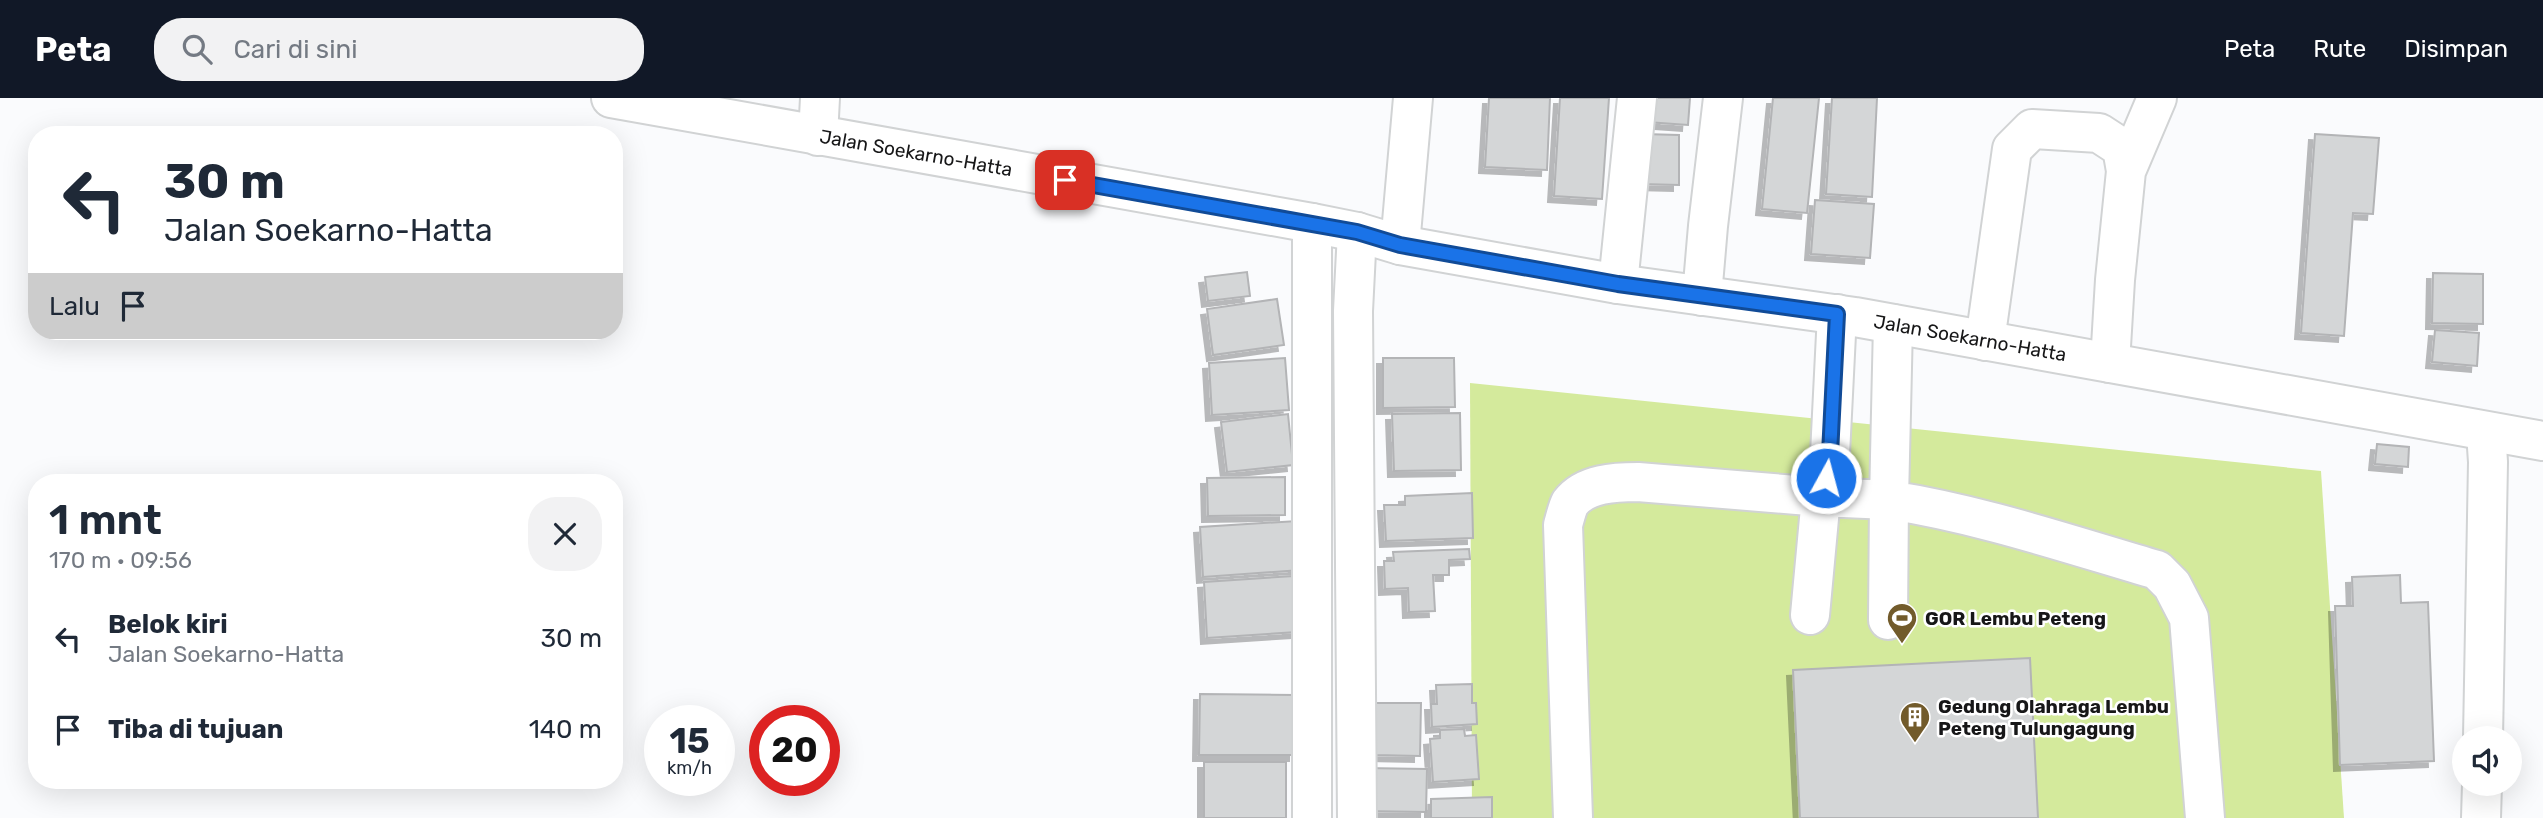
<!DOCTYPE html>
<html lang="id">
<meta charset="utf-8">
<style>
body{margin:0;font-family:Rubik,sans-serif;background:#f2f2f3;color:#1f2937;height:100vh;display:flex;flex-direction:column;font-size:26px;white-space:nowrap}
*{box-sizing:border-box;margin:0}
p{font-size:23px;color:#747a83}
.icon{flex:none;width:38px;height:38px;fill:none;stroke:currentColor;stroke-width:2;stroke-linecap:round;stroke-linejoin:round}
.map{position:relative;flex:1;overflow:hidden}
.drawer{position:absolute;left:28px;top:376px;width:595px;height:315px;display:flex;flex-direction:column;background:#fff;border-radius:28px;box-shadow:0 7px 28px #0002}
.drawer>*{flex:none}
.top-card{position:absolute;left:28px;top:28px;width:595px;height:214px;border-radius:28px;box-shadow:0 7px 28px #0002;background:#fff;color:#1f2937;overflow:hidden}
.tools{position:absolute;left:2452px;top:628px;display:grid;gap:14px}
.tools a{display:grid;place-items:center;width:70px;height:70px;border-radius:50%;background:#fff;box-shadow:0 7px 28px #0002;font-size:35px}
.speed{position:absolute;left:644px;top:607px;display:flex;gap:14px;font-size:35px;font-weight:700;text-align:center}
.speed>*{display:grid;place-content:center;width:91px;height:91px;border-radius:50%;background:#fff;box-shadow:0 7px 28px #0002;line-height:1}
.speed small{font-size:18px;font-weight:400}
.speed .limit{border:10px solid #d22;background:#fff;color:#111}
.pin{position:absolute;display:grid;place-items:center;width:60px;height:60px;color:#fff;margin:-30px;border-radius:14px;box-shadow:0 4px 10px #0006}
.me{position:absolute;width:77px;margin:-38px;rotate:7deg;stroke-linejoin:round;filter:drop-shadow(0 0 5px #0008)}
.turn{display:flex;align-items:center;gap:24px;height:147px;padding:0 21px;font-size:32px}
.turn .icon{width:91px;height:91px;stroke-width:2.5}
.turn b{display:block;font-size:49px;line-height:60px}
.then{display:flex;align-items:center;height:66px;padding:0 21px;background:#0003;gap:14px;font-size:26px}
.round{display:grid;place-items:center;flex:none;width:74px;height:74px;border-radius:28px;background:#f2f2f3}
.summary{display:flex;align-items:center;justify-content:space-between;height:119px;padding:0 21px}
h1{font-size:42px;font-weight:600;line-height:52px}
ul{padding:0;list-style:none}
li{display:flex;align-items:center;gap:21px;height:91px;padding:0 21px}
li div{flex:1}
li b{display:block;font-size:26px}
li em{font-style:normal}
header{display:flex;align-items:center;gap:42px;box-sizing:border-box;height:98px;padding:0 35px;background:#111827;color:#fff}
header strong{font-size:33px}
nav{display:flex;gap:38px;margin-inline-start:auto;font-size:24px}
.search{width:490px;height:63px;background:#f2f2f3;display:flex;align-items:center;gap:18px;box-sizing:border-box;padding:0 24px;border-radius:28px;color:#747a83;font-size:26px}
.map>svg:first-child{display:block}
.green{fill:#d4ea9c}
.building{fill:#d4d6d7;stroke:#b3b4b6;stroke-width:2;filter:url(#shadow)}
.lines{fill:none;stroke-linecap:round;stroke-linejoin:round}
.minor-casing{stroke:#d1d3d4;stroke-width:42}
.highway-casing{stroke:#d1d3d4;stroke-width:42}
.minor{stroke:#fff;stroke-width:38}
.highway{stroke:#fff;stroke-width:38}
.route-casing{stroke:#114b97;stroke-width:18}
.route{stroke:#1a73e8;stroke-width:12}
.labels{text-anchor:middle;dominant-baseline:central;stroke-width:5;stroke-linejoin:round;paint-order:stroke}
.street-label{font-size:19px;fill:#171718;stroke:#fff}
.poi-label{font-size:19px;font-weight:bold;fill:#171718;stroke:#fff;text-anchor:start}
</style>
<header>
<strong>Peta</strong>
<div class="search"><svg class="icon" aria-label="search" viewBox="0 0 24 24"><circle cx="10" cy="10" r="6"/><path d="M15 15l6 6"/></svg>Cari di sini</div>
<nav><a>Peta</a><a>Rute</a><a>Disimpan</a></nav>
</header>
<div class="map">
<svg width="2543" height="720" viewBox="0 0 2543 720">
<defs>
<filter id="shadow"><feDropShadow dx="-6" dy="6" stdDeviation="0" flood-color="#0004"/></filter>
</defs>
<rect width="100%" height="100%" fill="#fafbfd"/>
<path class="green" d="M1470 285 2321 373 2344 720H1472Z"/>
<path class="building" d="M1489 0H1550L1547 72 1485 69Z
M1560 0H1609L1602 101 1554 98Z
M1650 0H1690L1688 27 1647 24Z
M1773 0H1819L1807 115 1762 111Z
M1832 0H1877L1872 99 1826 96Z
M1643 36 1679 37V87L1642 86Z
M2315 36 2379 40 2373 116 2353 115 2344 238 2301 235Z
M1815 102 1874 106 1870 160 1811 156Z
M1247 174 1250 198 1208 203 1205 179Z
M2433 175 2483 176V226L2432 225Z
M1277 201 1284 247 1213 257 1207 211Z
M2435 232 2479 235 2477 268 2432 264Z
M1285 260 1289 312 1212 317 1209 265Z
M1383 260H1454L1455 309 1383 310Z
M1460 315 1461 372 1394 373 1392 316Z
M1288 316 1293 367 1227 374 1221 324Z
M2377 346 2409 349 2408 369 2375 366Z
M1285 379V417L1208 418 1207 380Z
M1472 395 1473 440 1386 443 1384 407H1405V398Z
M1297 423 1301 472 1203 479 1200 429Z
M1469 451 1470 461 1449 462V477H1433L1435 513 1409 514 1408 490 1385 491 1384 463H1394L1393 454Z
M2400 477 2401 505 2428 504 2434 663 2340 667 2335 508H2353L2352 479Z
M1294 478 1297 534 1207 540 1204 484Z
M2030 560 2038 720H1800L1793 572Z
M1472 586V605H1476L1477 626 1432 629 1431 606H1437L1436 587Z
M1200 596 1296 597 1295 657H1199Z
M1376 605H1421L1420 658 1375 657Z
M1464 631 1465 638 1476 637 1479 681 1433 684 1430 641 1440 640V632Z
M1204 664H1286V720H1204Z
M1364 670 1427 671 1426 714 1363 713Z
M1492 699V720H1431V701Z"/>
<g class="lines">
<g class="minor-casing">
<path id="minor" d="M818 38 820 0
M2126 73 2157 0
M1357 134 1353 213 1357 720
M1400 147 1413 0
M1618 186 1637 0
M1702 198 1708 128 1723 0
M1893 226 1889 402C1980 416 2068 446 2157 472L2172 487 2189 520 2205 720
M1985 243 2012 51 2032 31 2099 35 2122 50 2126 73 2115 182 2110 265
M1810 517 1821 399 1889 402 1888 522
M2483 640 2488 364 2486 334
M1312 720V125
M1573 720 1563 427C1565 420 1567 411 1570 405 1585 385 1616 384 1638 384L1821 399 1830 356 1837 216
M2481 720 2482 686"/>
</g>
<g class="highway-casing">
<path id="highway" d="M611 0 1312 125 1357 134 1400 147 1618 186 1855 219 2543 343"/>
</g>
<use href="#minor" class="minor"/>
<use href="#highway" class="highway"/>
</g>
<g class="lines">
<g class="route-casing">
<path id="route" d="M1065 82 1357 134 1400 147 1618 186 1837 216 1830 356 1826 380"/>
</g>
<use href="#route" class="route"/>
</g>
<defs>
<g id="stadium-pin" transform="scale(1.575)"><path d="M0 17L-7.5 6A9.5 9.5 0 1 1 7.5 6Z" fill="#725b2b" stroke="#fff"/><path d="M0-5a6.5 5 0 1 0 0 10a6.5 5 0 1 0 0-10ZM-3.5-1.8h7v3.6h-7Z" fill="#fff"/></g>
<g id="building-pin" transform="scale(1.575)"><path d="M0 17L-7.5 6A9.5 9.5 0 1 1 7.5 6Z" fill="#725b2b" stroke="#fff"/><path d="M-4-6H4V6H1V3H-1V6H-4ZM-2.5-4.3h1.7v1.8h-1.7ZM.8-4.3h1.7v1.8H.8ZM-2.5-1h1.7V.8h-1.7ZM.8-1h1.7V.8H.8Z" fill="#fff"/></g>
</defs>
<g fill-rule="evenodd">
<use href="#stadium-pin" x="1902" y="520"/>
<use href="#building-pin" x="1915" y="619"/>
</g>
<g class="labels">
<g class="street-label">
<text transform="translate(916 55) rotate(10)">Jalan Soekarno-Hatta</text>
<text transform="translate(1970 240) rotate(10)">Jalan Soekarno-Hatta</text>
</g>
<g class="poi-label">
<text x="1925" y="520">GOR Lembu Peteng</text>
<text x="1938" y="608">Gedung Olahraga Lembu<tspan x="1938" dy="22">Peteng Tulungagung</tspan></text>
</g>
</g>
</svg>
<div class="tools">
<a><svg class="icon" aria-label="sound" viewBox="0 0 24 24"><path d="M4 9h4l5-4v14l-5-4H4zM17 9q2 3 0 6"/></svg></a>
</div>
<div class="speed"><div>15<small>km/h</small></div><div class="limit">20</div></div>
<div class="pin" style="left:1065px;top:82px;background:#d93025"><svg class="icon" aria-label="arrive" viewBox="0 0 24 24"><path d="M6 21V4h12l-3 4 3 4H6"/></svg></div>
<svg class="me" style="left:1826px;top:380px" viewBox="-20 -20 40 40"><circle r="17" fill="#1a73e8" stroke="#fff" stroke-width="3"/><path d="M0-11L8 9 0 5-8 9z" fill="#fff"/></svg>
<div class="top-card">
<div class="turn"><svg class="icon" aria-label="left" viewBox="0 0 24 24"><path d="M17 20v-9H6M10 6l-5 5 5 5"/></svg><div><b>30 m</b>Jalan Soekarno-Hatta</div></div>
<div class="then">Lalu<svg class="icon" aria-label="arrive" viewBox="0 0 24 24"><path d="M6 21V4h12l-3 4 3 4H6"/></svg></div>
</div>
<section class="drawer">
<div class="summary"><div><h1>1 mnt</h1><p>170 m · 09:56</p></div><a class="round"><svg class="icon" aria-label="close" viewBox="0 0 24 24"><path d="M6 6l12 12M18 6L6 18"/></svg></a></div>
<ul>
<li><svg class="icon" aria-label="left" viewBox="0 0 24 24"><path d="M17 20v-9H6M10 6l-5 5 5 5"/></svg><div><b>Belok kiri</b><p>Jalan Soekarno-Hatta</p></div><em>30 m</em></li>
<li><svg class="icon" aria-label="arrive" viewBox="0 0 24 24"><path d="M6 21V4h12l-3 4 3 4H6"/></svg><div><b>Tiba di tujuan</b></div><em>140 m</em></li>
</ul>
</section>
</div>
